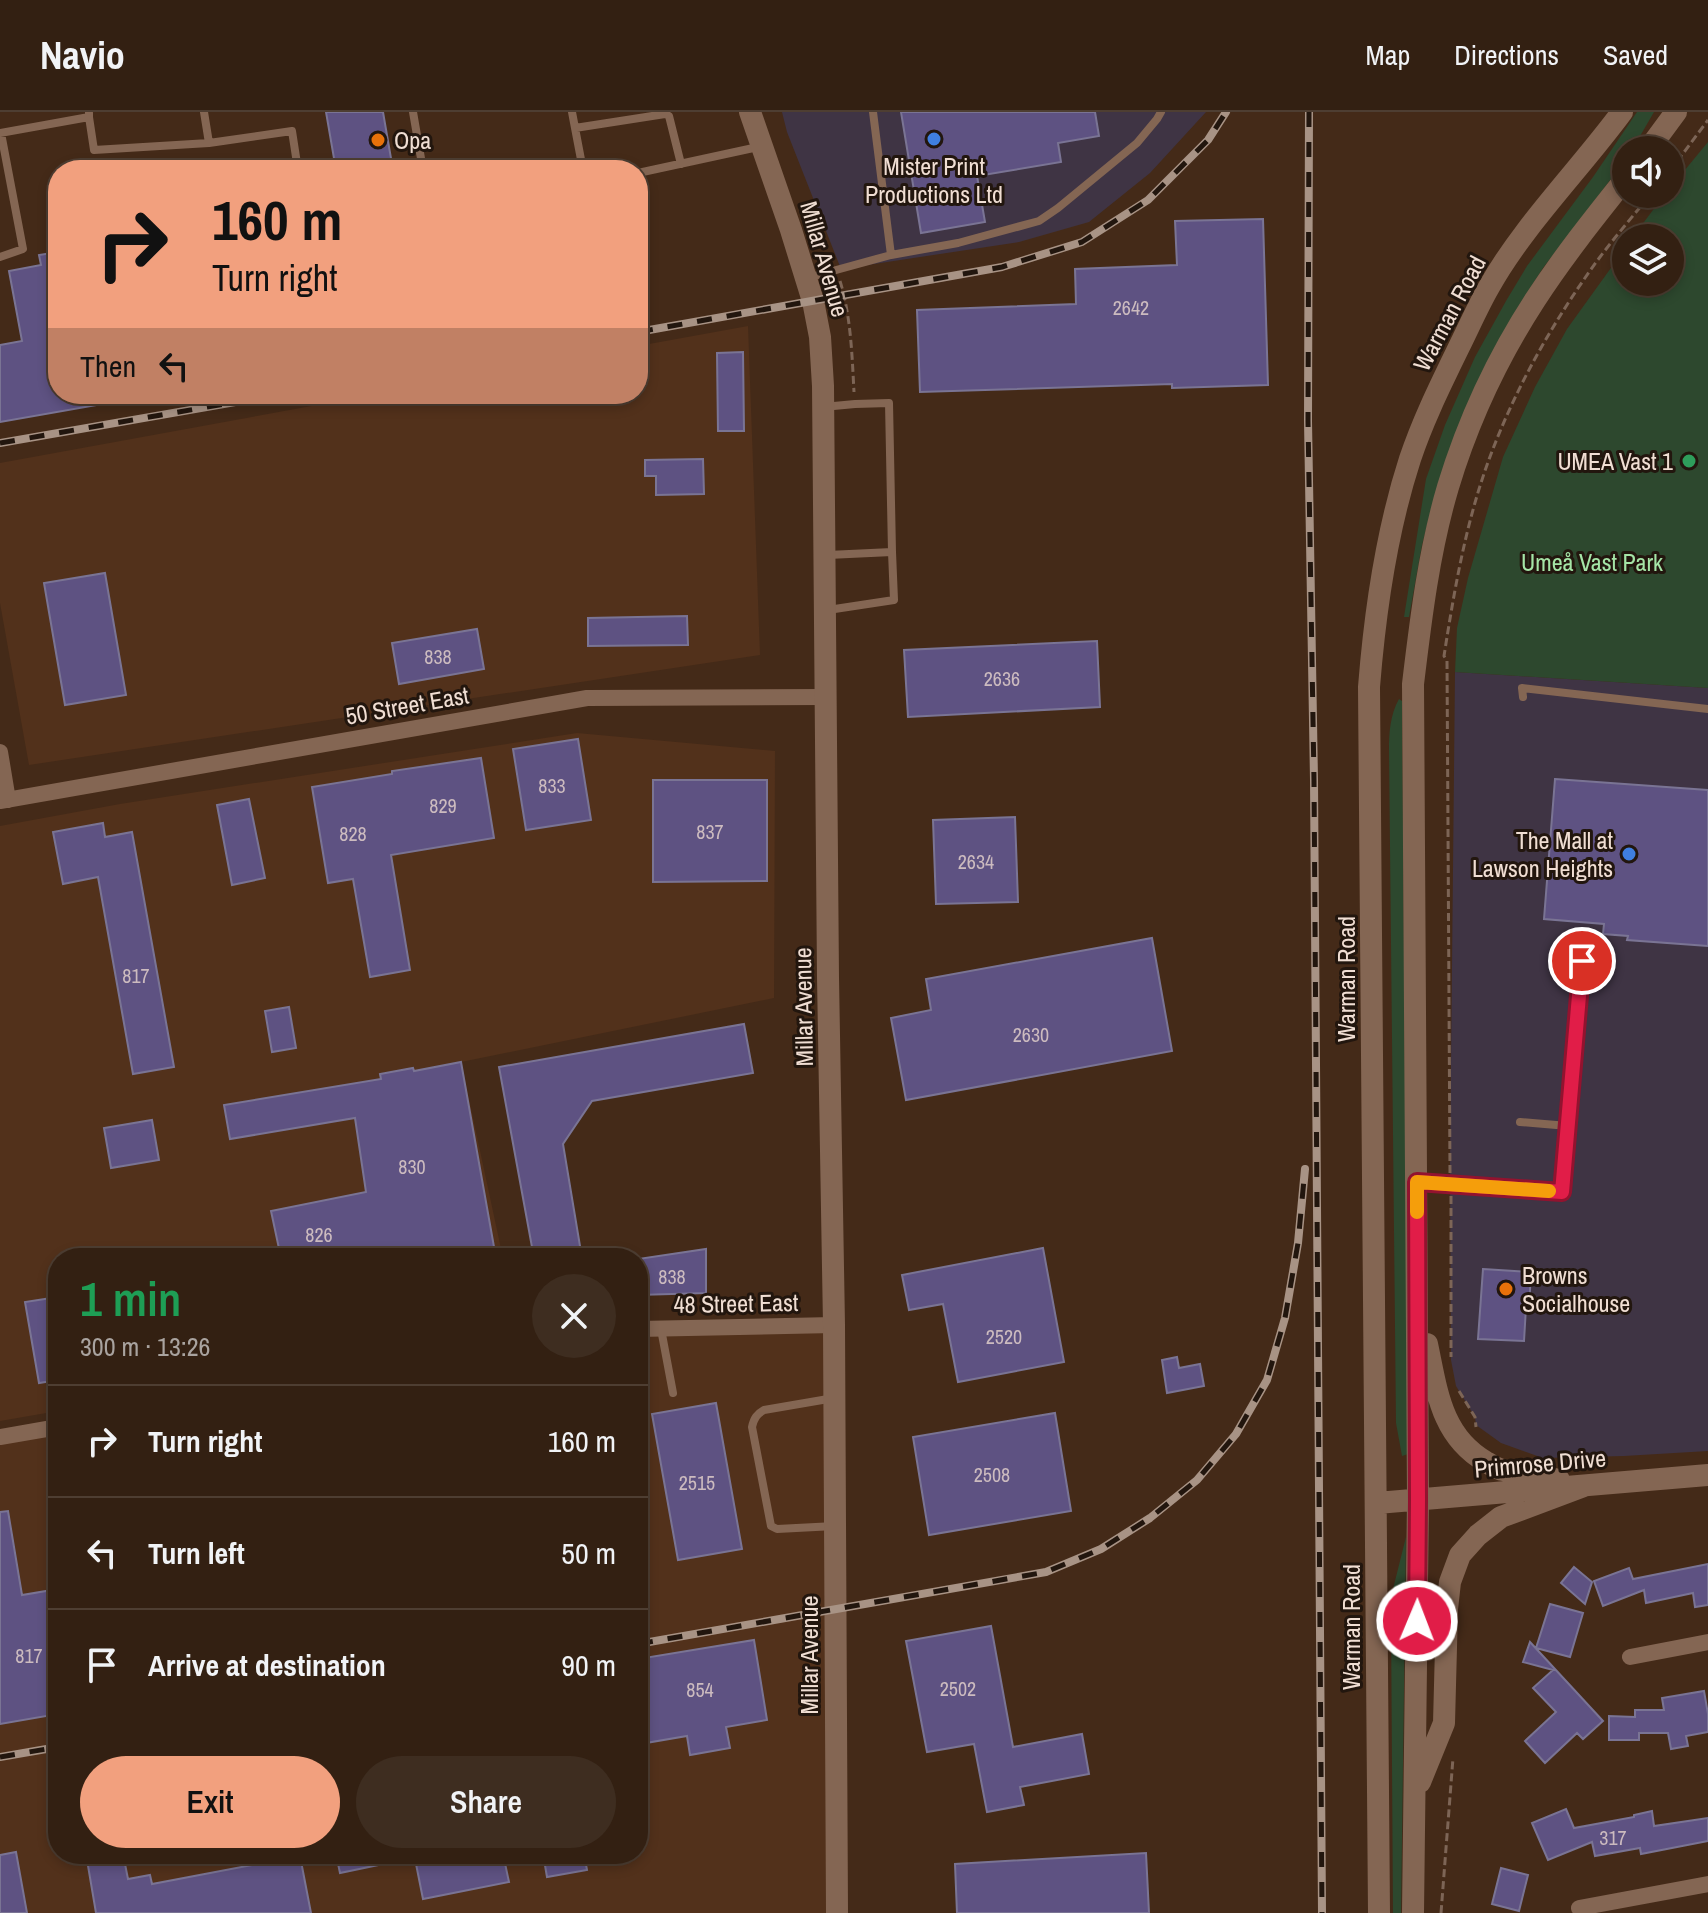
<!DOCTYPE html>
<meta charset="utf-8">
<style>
body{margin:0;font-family:"Archivo Narrow",sans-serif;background:#3e2d20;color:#f1f3f6;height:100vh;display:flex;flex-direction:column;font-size:30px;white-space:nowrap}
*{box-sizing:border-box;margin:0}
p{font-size:26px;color:#a9a39f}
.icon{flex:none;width:44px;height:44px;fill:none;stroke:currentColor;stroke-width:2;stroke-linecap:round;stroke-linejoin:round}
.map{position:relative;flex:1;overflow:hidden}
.side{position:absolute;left:48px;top:1136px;width:600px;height:616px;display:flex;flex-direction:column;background:#332012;border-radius:32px;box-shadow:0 4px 12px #0003,0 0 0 2px #4e3e32}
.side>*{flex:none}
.hud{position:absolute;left:48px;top:48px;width:600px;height:244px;border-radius:32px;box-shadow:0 4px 12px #0003,0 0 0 2px #4e3e32;background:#f2a07e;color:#111;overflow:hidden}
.fabs{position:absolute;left:1612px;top:24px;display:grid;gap:16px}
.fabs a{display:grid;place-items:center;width:72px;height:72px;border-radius:50%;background:#332012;box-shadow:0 4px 12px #0003,0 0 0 2px #4e3e32;font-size:40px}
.pin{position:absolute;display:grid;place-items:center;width:68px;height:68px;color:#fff;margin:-34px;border:4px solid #fff;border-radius:50%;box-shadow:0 2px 8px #0007}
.me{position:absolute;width:88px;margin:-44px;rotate:1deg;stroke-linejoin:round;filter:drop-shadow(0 0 6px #0008)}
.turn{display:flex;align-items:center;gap:28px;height:168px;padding:0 32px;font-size:36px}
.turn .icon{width:104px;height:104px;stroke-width:2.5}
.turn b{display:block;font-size:56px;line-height:68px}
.then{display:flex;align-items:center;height:76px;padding:0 32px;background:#0003;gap:16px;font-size:30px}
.round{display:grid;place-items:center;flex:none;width:84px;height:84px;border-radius:42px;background:#3e2d20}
.head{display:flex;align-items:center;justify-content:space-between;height:136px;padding:0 32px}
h1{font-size:48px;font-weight:600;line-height:60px;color:#1e9e55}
.button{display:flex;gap:16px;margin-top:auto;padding:16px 32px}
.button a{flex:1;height:92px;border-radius:48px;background:#f2a07e;color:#111;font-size:32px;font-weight:600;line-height:92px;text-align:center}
.button a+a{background:#3e2d20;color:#f1f3f6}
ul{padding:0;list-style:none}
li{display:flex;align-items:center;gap:24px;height:112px;padding:0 32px;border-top:2px solid #4e3e32}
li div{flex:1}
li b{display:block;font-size:30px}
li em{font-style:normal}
header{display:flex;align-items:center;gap:48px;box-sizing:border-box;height:112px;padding:0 40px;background:#332012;border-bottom:2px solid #4e3e32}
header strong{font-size:38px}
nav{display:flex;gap:44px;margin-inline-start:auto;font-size:28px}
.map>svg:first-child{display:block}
.commercial{fill:#3f3444}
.built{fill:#52311b}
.green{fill:#2d482e}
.building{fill:#5e5282;stroke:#7a7494;stroke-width:2}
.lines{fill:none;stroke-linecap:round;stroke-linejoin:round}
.path{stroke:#7d6556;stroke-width:3;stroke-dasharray:8 4;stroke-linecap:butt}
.lane{stroke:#846653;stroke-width:8}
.street{stroke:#846653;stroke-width:16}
.secondary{stroke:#846653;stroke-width:22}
.rail-casing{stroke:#a89385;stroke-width:8}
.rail{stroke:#22160e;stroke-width:5;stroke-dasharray:15;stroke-linecap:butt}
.route-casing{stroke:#92132f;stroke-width:20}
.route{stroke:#e11d48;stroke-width:14}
.slow{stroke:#f59e0b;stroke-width:14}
.shop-dot{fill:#3f7fe0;stroke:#22160e;stroke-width:3}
.food-dot{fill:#e8710a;stroke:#22160e;stroke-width:3}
.leisure-dot{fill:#2e9e5b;stroke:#22160e;stroke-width:3}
.labels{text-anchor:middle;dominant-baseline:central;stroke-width:6;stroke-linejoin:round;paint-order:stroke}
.number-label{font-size:20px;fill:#ccbbbf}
.poi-label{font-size:24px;fill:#f0ded3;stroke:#22160e;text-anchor:start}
.street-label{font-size:24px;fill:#f0ded3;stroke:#22160e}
.park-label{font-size:24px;fill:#a5e5a7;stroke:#22160e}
</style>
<header>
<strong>Navio</strong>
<nav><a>Map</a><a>Directions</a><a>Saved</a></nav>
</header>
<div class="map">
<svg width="1708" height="1801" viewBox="0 0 1708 1801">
<rect width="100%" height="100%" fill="#442a18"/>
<path class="commercial" d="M782 0H1206L1150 61 1089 110 1019 130 841 157 787 20Z
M1455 560 1708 576V1339L1624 1344 1543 1346 1501 1331 1476 1313 1475 1305 1456 1274 1451 1248 1450 1053Z"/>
<path class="built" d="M748 214 760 543 29 653 0 491V351L377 282H638V234Z
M577 621 775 639 774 886 461 950 503 1146H58V1299L0 1309V714L120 692Z
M834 1213 837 1801H0V1325L58 1315V1742H638V1217Z"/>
<path class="green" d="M1637 0H1654L1632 38H1626V47L1624 50 1543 156 1518 195 1432 394 1422 433 1409 505H1404L1426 367 1445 313 1475 245 1506 189 1527 154 1593 65Z
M1708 30V576L1455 560 1457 516 1468 466 1503 345 1535 275 1567 217 1626 135V170H1670V126H1632L1665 82H1670V76Z
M1399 587 1402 589 1408 1342 1402 1344 1396 1311 1389 638C1389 621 1390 603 1399 587Z
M1406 1425 1401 1801H1393L1391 1506 1393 1477Z"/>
<path class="building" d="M326 0H383L393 58H336Z
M901 0H1095L1099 24 1058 31 1061 50 977 64 985 110 921 121Z
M1263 107 1268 273 1172 276V272L920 280 917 198 1076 192 1075 157 1177 153 1175 109Z
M58 140V282H113L114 290 0 310V233L22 229 9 159 41 153 39 143Z
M743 240 744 319H718L717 241Z
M703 347 704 382 656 383V364H645V348Z
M105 461 126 583 65 593 44 471Z
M687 504 688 533 588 534V506Z
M477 517 484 557 399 572 392 531Z
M1097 529 1100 595 908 605 904 538Z
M578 627 591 708 526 718 513 637Z
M481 646 494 726 391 743 410 858 370 865 353 767 328 771 312 675 392 662V659Z
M1555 667 1708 678V834L1627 828 1628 824 1603 822 1604 812 1544 807Z
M653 668H767V769L653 770Z
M249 687 265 766 232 773 217 693Z
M1015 705 1018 790 936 792 933 708Z
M103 711 105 725 132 720 174 955 133 962 98 765 63 772 53 720Z
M1152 826 1172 939 906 988 891 906 931 898 926 867Z
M289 895 296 936 272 940 265 899Z
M744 912 753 961 592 989 563 1032 582 1146H534L499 955Z
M461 950 496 1146H281L271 1099 366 1080 355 1006 230 1027 224 993 381 967 380 962 413 956 414 959Z
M152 1008 159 1048 111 1056 104 1016Z
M1043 1136 1064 1250 958 1270 943 1192 909 1198 902 1163Z
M706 1137V1181L638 1183V1147Z
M1483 1157 1531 1160 1529 1196 1526 1195 1524 1229 1478 1227Z
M58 1185V1268L39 1271 25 1190Z
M1177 1245 1179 1256 1200 1252 1204 1274 1167 1281 1162 1248Z
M716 1291 742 1437 678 1448 652 1302Z
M1055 1301 1071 1399 929 1423 913 1325Z
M8 1399 22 1483 58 1477V1602L0 1612V1400Z
M1708 1452V1493L1695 1495 1693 1481 1646 1491 1644 1478 1603 1494 1594 1469 1629 1456 1633 1467Z
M1574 1455 1592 1470 1585 1492 1561 1471Z
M1550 1492 1583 1501 1570 1545 1536 1536Z
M991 1514 1013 1635 1082 1622 1089 1662 1020 1675 1024 1693 987 1700 974 1632 927 1640 906 1529Z
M754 1528 767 1608 726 1615 730 1636 690 1643 687 1624 640 1632 638 1618V1547Z
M1530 1530 1603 1609 1583 1627 1577 1621 1545 1651 1525 1629 1556 1600 1533 1576 1553 1558 1523 1550Z
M1704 1579 1708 1602V1620L1686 1624 1688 1634 1671 1637 1668 1621H1639V1628H1609V1604L1635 1605V1598H1664L1662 1586Z
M1566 1697 1574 1716 1634 1705V1703L1652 1699 1654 1714 1708 1706V1729L1641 1742 1640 1736 1595 1744 1592 1730 1548 1748 1532 1711Z
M16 1740 27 1801H0V1743Z
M1146 1741 1149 1801H957L955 1752Z
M86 1742H123L128 1767 150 1763 152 1772 300 1744 311 1801H96Z
M336 1742H398V1749L340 1761Z
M414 1742H503L509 1770 423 1787Z
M543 1742H584L587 1758 547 1765Z
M1501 1756 1528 1763 1519 1799 1492 1792Z"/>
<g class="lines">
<path class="path" d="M1670 59 1708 8
M840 169C851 205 852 243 854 280
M1450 1061 1447 549 1444 544C1454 480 1465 415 1487 353 1513 280 1552 211 1597 149 1614 126 1633 104 1651 82
M1451 1084V1245
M1459 1279 1475 1305 1476 1315
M1441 1801 1453 1646"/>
<path class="lane" d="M204 0 209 31 292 19 298 58
M413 0 423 58
M572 0 575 16 665 2 669 4 681 52
M89 5 94 38 209 31
M575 16 583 58
M0 21 89 5V1
M638 61 758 35
M891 143 958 131 1039 109 1058 96 1137 31 1157 7 1161 0
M0 145 23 137 1 21
M807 166 891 143 873 0
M823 295 855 292 889 291 892 440 828 443
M828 498 894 488 892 440
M1523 585 1522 576 1708 597
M1520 1010 1568 1014
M1418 1070 1562 1080 1582 849
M661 1217 673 1281
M834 1286 764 1298C757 1302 754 1306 752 1315L771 1414 777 1417 835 1414
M638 1394 644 1427"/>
<path class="street" d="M0 640 8 688
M0 689 587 586 826 585
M638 1217 834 1213
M0 1325 58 1315
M1630 1545 1708 1530
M1579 1796 1708 1772"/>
<path class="secondary" d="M750 0 791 118 813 189 820 225 823 274 828 865 834 1213 837 1801
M1648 38 1676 0
M1427 1232C1437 1279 1441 1324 1486 1350 1492 1353 1497 1357 1503 1358 1521 1363 1541 1364 1559 1368
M1377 1391 1708 1363
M1420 1670 1444 1611 1447 1497 1450 1470 1460 1443 1478 1423 1501 1405 1584 1374
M1379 1801 1369 575C1375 499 1386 421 1410 347 1423 308 1441 272 1459 235 1469 215 1478 194 1489 175 1523 114 1580 57 1622 0
M1413 1801 1418 1388 1413 572C1421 505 1429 439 1448 375 1468 309 1498 245 1535 188 1563 145 1594 106 1626 66"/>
<g class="rail-casing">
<path id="rail" d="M1309 0 1308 309 1314 668 1322 1801
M638 220 1002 155 1082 130 1148 88 1208 28 1226 0
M0 331 282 282
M638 1532 1046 1460 1101 1437 1150 1406 1197 1368 1236 1322 1267 1268 1285 1206 1298 1131 1305 1057
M0 1645 58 1635"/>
</g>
<use href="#rail" class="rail"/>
</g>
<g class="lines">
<g class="route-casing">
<path id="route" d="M1417 1509 1418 1388 1417 1070 1562 1080 1582 849"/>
</g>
<use href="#route" class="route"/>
<path class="slow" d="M1417 1100V1070L1549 1079"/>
</g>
<g class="shop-dot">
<circle cx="934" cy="27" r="8"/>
<circle cx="1629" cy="742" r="8"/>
</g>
<g class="food-dot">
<circle cx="378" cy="28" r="8"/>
<circle cx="1506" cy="1177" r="8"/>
</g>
<circle class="leisure-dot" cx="1689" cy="349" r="8"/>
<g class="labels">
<g class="number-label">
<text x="1131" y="195">2642</text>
<text x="438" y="544">838</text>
<text x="1002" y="566">2636</text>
<text x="552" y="673">833</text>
<text x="443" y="693">829</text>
<text x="710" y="719">837</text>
<text x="353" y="721">828</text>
<text x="976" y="749">2634</text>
<text x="136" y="863">817</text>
<text x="1031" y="922">2630</text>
<text x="412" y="1054">830</text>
<text x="319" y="1122">826</text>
<text x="672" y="1164">838</text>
<text x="1004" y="1224">2520</text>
<text x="992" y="1362">2508</text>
<text x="697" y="1370">2515</text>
<text x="29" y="1543">817</text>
<text x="958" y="1576">2502</text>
<text x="700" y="1577">854</text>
<text x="1613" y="1725">317</text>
</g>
<g class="poi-label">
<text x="394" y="28">Opa</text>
<text x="934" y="54" text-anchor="middle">Mister Print<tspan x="934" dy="28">Productions Ltd</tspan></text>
<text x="1673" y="349" text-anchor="end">UMEA Vast 1</text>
<text x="1613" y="728" text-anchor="end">The Mall at<tspan x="1613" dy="28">Lawson Heights</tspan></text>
<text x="1522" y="1163">Browns<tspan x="1522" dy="28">Socialhouse</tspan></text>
</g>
<g class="street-label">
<text transform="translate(825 147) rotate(74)">Millar Avenue</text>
<text transform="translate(1449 201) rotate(-62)">Warman Road</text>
<text transform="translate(407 593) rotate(-10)">50 Street East</text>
<text transform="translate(1346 867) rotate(-90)">Warman Road</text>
<text transform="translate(803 895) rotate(-91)">Millar Avenue</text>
<text transform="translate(736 1191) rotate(-1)">48 Street East</text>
<text transform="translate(1540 1351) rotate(-5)">Primrose Drive</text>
<text transform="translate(1351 1515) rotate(-90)">Warman Road</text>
<text transform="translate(809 1543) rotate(-90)">Millar Avenue</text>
</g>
<g class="park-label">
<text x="1592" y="450">Umeå Vast Park</text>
</g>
</g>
</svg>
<div class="fabs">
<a><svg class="icon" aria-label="sound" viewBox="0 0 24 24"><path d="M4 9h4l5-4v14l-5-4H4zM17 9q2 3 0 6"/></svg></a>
<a><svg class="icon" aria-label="layers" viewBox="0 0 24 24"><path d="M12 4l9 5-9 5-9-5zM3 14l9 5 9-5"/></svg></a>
</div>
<div class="pin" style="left:1582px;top:849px;background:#d93025"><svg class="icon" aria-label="arrive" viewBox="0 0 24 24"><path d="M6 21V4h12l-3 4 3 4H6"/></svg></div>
<svg class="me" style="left:1417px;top:1509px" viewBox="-20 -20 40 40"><circle r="17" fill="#e11d48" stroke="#fff" stroke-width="3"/><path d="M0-11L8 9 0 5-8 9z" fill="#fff"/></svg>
<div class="hud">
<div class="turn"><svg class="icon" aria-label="right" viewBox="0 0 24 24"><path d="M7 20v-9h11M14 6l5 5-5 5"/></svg><div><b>160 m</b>Turn right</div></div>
<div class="then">Then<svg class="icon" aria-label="left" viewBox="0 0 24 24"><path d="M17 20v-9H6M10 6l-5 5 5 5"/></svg></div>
</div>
<section class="side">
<div class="head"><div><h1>1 min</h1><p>300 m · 13:26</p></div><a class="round"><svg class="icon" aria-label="close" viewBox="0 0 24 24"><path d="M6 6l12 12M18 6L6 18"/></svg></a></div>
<ul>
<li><svg class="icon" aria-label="right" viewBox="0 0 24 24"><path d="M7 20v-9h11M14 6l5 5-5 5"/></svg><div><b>Turn right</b></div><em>160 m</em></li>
<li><svg class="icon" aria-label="left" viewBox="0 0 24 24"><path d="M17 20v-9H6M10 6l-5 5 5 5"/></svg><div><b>Turn left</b></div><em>50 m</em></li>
<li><svg class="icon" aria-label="arrive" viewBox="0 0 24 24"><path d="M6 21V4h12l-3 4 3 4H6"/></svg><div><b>Arrive at destination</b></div><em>90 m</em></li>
</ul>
<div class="button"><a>Exit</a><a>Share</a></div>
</section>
</div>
